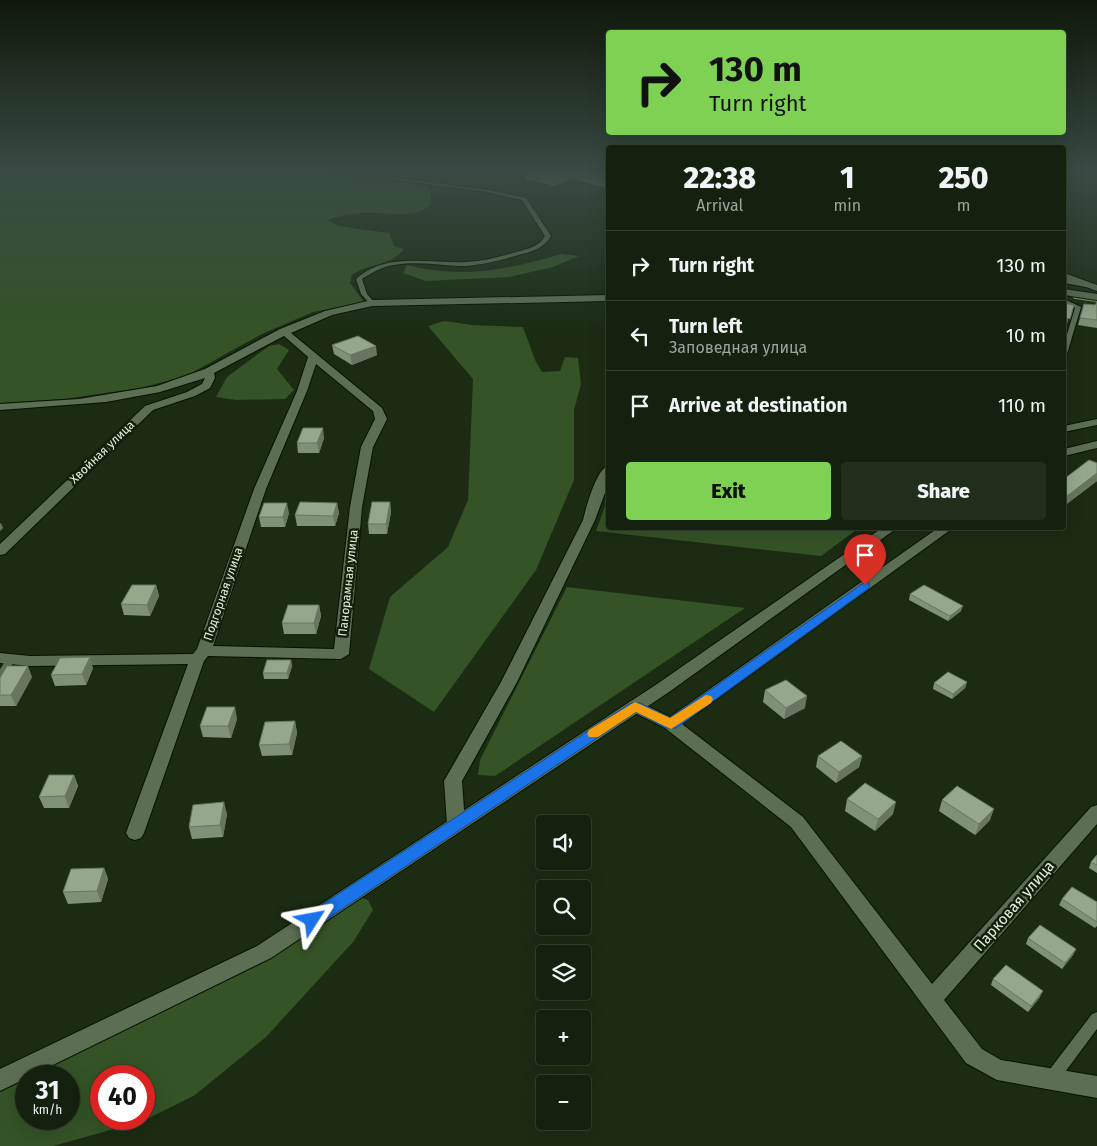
<!DOCTYPE html>
<meta charset="utf-8">
<style>
body{margin:0;font-family:"Fira Sans",sans-serif;background:#212e1c;color:#f1f3f6;height:100vh;display:flex;flex-direction:column;font-size:19px;white-space:nowrap}
*{box-sizing:border-box;margin:0}
p{font-size:16px;color:#9da39e}
.icon{flex:none;width:28px;height:28px;fill:none;stroke:currentColor;stroke-width:2;stroke-linecap:round;stroke-linejoin:round}
.map{position:relative;flex:1;overflow:hidden}
.details{position:absolute;left:606px;top:145px;width:460px;height:385px;display:flex;flex-direction:column;background:#14210e;border-radius:5px;box-shadow:0 5px 20px #0002,0 0 0 1px #333e2e}
.details>*{flex:none}
.hud{position:absolute;left:606px;top:30px;width:460px;height:105px;border-radius:5px;box-shadow:0 5px 20px #0002,0 0 0 1px #333e2e;background:#7ed153;color:#111;overflow:hidden}
.tools{position:absolute;left:536px;top:815px;display:grid;gap:10px}
.tools a{display:grid;place-items:center;width:55px;height:55px;border-radius:5px;background:#14210e;box-shadow:0 5px 20px #0002,0 0 0 1px #333e2e;font-size:25px}
.speed{position:absolute;left:15px;top:1065px;display:flex;gap:10px;font-size:25px;font-weight:700;text-align:center}
.speed>*{display:grid;place-content:center;width:65px;height:65px;border-radius:50%;background:#14210e;box-shadow:0 5px 20px #0002,0 0 0 1px #333e2e;line-height:1}
.speed small{font-size:12px;font-weight:400}
.speed .limit{border:8px solid #d22;background:#fff;color:#111}
.pin{position:absolute;display:grid;place-items:center;width:42px;height:42px;color:#fff;margin:-51px -21px;border-radius:50% 50% 50% 0;rotate:-45deg;box-shadow:0 0 5px #0007}
.pin .icon{rotate:45deg}
.me{position:absolute;width:55px;margin:-28px;rotate:56deg;stroke-linejoin:round;filter:drop-shadow(0 0 4px #0008)}
.turn{display:flex;align-items:center;gap:18px;height:105px;padding:0 20px;font-size:22px}
.turn .icon{width:65px;height:65px;stroke-width:2.5}
.turn b{display:block;font-size:35px;line-height:42px}
.eta{display:flex;justify-content:space-evenly;align-items:center;height:85px;text-align:center}
.eta b{font-size:30px;font-weight:800;line-height:35px}
.primary-button{display:flex;gap:10px;margin-top:auto;padding:10px 20px}
.primary-button a{flex:1;height:58px;border-radius:5px;background:#7ed153;color:#111;font-size:20px;font-weight:800;line-height:58px;text-align:center}
.primary-button a+a{background:#212e1c;color:#f1f3f6}
ul{padding:0;list-style:none}
li{display:flex;align-items:center;gap:15px;height:70px;padding:0 20px;border-top:1px solid #333e2e}
li div{flex:1}
li b{display:block;font-size:19px}
li em{font-style:normal}
.map>svg:first-child{display:block}
.green{fill:#345326;fill-rule:evenodd}
.lines{fill:none;stroke-linecap:round;stroke-linejoin:round}
.stream{stroke:#71995b;stroke-width:4}
.service-casing{stroke:#051401;stroke-width:2}
.minor-casing{stroke:#051401;stroke-width:2}
.tertiary-casing{stroke:#051401;stroke-width:2}
.service{fill:#5c6f53;fill-rule:evenodd}
.minor{fill:#5c6f53;fill-rule:evenodd}
.tertiary{fill:#5c6f53;fill-rule:evenodd}
.wall{fill:#7f9178}
.shaded-wall{fill:#687661}
.building{fill:#94a98b;stroke:#687661}
.route{fill:#1a73e8;stroke:#114b97}
.slow{fill:#f59e0b}
.labels{text-anchor:middle;dominant-baseline:central;stroke-width:5;stroke-linejoin:round;paint-order:stroke}
.street-label{font-size:12px;fill:#e4efdf;stroke:#12220a}
.near-street-label{font-size:15px;fill:#e4efdf;stroke:#12220a}
</style>
<div class="map">
<svg width="1097" height="1146" viewBox="0 0 1097 1146">
<rect width="100%" height="100%" fill="#1b2c13"/>
<path class="green" d="M0 170H304L422 185 431 190V205C412 221 384 211 362 213 351 214 338 216 327 220L338 226 389 233 394 246 404 249C392 266 368 263 352 275L350 283 364 302 313 312 262 334 186 376 140 388 64 399 0 403Z
M561 254 579 256 553 267 509 277 426 281 403 273 407 265C462 279 507 270 561 254Z
M444 321 472 325 523 327 535 360 542 372 560 371 565 357 578 358 581 384 574 410V480L536 570 434 712 369 669 390 597 448 547 468 500 473 379 428 326Z
M279 344 289 350 277 369 294 390 285 399 236 400 216 397 227 377 269 346Z
M609 495V528H859L821 556 596 531Z
M567 587 745 608 495 776 478 775 480 760Z
M362 898 368 900 373 910 353 942 266 1037 195 1095 143 1121 53 1146H0V1091L26 1078V1119H69V1076H30L237 973ZM101 1076H144V1119H101Z"/>
<g class="lines">
<path class="stream" d="M1075 297 1097 300"/>
<g class="service-casing">
<path id="service" d="M321 170H331L488 190 526 198 551 236C543 250 529 252 515 256 497 261 478 266 458 266 437 265 415 261 393 265 381 267 372 273 362 279L367 294 375 303 370 304 361 294 356 279C387 251 430 264 467 262 484 261 500 257 516 252 528 249 539 247 545 236L522 200 488 192Z
M1064 279 1086 283 1089 285 1086 287 1064 283Z
M1064 299 1081 307 1067 354 1064 356V344L1075 308 1064 303Z
M10 657 13 658 15 660 3 679 0 680V669L7 658Z
M1097 1012V1029L1057 1083 1052 1085 1047 1083 1045 1078 1047 1073 1092 1014Z"/>
</g>
<g class="minor-casing">
<path id="minor" d="M1064 273 1097 285V291L1064 279Z
M1064 289 1097 294V300L1064 295Z
M609 295V301L372 306 332 315 291 333 382 408 387 419 373 447 362 507 349 654 341 659 208 656 204 661 144 833 141 838 135 840 129 838 126 833 188 664 30 666 0 663V653L30 656 193 654 197 649 254 489 297 391 308 357 284 336 214 373 215 378 210 388 195 396 153 410 5 554 0 555V544L145 406 187 392 202 384 205 378 160 392 106 402 0 410V404L79 399 157 386 205 369 280 329 325 311 372 300ZM316 364 373 411 375 419 361 447 350 507 334 649 213 646 266 489 307 391Z
M1097 441V448L1064 456V449Z
M609 465V482L595 520 517 682 462 781 465 824 462 829 456 831 450 829 447 824 444 781 501 682 583 520C586 508 596 469 609 465Z
M938 528H953L682 724 803 817 932 984 1091 807 1097 805V824L944 1000 982 1049 1001 1060 1097 1076V1098L997 1080 966 1063 791 827 665 728 629 710 627 706 629 702 635 700 670 717Z"/>
</g>
<g class="tertiary-casing">
<path id="tertiary" d="M1097 419V425L1064 432V426Z
M882 528H897L669 692 271 958 0 1091V1069L257 946 657 684Z"/>
</g>
<use href="#service" class="service"/>
<use href="#minor" class="minor"/>
<use href="#tertiary" class="tertiary"/>
</g>
<path class="wall" d="M569 170 609 179V189L571 178 555 186 526 179V174Z
M581 170H609V177L581 172Z
M1097 302V328L1078 325 1084 304 1095 305Z
M332 345 377 355 352 365 334 354Z
M324 438 319 453H298L297 443Z
M1097 463V481L1064 506V479Z
M390 502 391 512 387 534H369L368 524Z
M337 503 339 513 335 526H297L295 515Z
M289 513 285 527H261L259 517Z
M156 585 159 596 150 616 124 615 121 604Z
M910 594 961 611 948 621 909 600Z
M319 605 321 616 316 634H284L282 623Z
M291 660 292 666 288 679H264L263 673Z
M93 668 86 685 55 686 51 675Z
M32 677 16 706H0V678Z
M967 682 965 688 952 699 933 689 934 683Z
M765 690 805 708 784 719 763 702Z
M237 719 231 738 203 737 200 726Z
M295 721 297 733 292 755 262 756 259 745Z
M818 756H862L859 767 836 783 816 767Z
M74 775 78 786 69 808H44L39 797Z
M847 799 893 814 875 831 845 811Z
M942 800 990 820 975 835 939 811Z
M227 814 223 837 192 839 189 827Z
M1097 855V873L1089 868 1091 862Z
M104 868 108 879 101 902 68 904 63 892Z
M1062 899 1097 902V926L1095 928 1059 905Z
M1028 938 1076 949 1073 955 1062 969 1026 944Z
M993 979 1040 997 1028 1012 991 985Z"/>
<path class="shaded-wall" d="M571 173V178L555 186V180Z
M376 346 377 355 352 365 350 355Z
M323 428 324 438 319 453 317 443Z
M1097 473V481L1064 506 1067 496Z
M390 502 391 512 387 534 386 524Z
M287 503 289 513 285 527 283 517Z
M337 503 339 513 335 526 333 516Z
M1 523 3 528 0 531V524Z
M156 585 159 596 150 616 147 605Z
M319 605 321 616 316 634 314 623Z
M963 606 961 611 948 621 950 616Z
M90 657 93 668 86 685 82 674Z
M291 660 292 666 288 679 287 673Z
M28 666 32 677 16 706 11 695Z
M967 682 965 688 952 699 953 694Z
M807 696 805 708 784 719 786 708Z
M235 707 237 719 231 738 228 726Z
M295 721 297 733 292 755 289 744Z
M862 756 859 767 836 783 839 772Z
M74 775 78 786 69 808 65 796Z
M224 802 227 814 223 837 220 825Z
M896 802 893 814 875 831 878 819Z
M994 809 990 820 975 835 979 824Z
M104 868 108 879 101 902 97 891Z
M1076 949 1073 955 1062 969 1065 963Z
M1043 991 1040 997 1028 1012 1031 1006Z"/>
<path class="building" d="M534 170H569L609 179V183L571 173 555 180 526 174Z
M599 170H609V172Z
M1097 302V320L1080 318 1084 304 1095 305Z
M1064 303 1074 305 1070 319 1068 318 1064 335Z
M358 336 376 346 350 355 332 345Z
M303 428H323L317 443H297Z
M1089 460 1097 463V473L1067 496 1064 494V479Z
M300 502 337 503 333 516 295 515Z
M372 502H390L386 524H368Z
M264 503H287L283 517H259Z
M132 585H156L147 605 121 604Z
M924 585 963 606 950 616 910 594Z
M288 605H319L314 623H282Z
M90 657 82 674 51 675 60 658Z
M267 660H291L287 673H263Z
M7 666H28L11 695H0V678Z
M948 672 967 682 953 694 934 683Z
M786 680 807 696 786 708 765 690Z
M207 707H235L228 726H200Z
M295 721 289 744 259 745 265 722Z
M841 741 862 756 839 772 818 756Z
M49 775H74L65 796 39 797Z
M865 783 896 802 878 819 847 799Z
M957 786 994 809 979 824 942 800Z
M224 802 220 825 189 827 193 805Z
M1097 855V865L1091 862Z
M104 868 97 891 63 892 71 869Z
M1072 887 1097 902V922L1062 899Z
M1040 925 1076 949 1065 963 1028 938Z
M1006 965 1043 991 1031 1006 993 979Z"/>
<linearGradient id="sky" x2="0" y2="1"><stop stop-color="#0f180a"/><stop offset="0.52" stop-color="#394b44"/><stop offset="1" stop-color="#394b44" stop-opacity="0"/></linearGradient>
<rect width="1097" height="330" fill="url(#sky)"/>
<path class="route" d="M865 582 869 583V588L676 728H666L636 712 318 925 312 927 306 925 304 920 306 915 631 703H640L670 718Z"/>
<path class="slow" d="M706 695 711 696 713 699 711 703 671 729 636 712 598 737H589L587 734 589 730 635 702 670 718Z"/>
<g class="labels">
<g class="street-label">
<text transform="translate(102 452) rotate(-44)">Хвойная улица</text>
<text transform="translate(348 583) rotate(-84)">Панорамная улица</text>
<text transform="translate(223 594) rotate(-71)">Подгорная улица</text>
</g>
<g class="near-street-label">
<text transform="translate(1014 906) rotate(-49)">Парковая улица</text>
</g>
</g>
</svg>
<div class="tools">
<a><svg class="icon" aria-label="sound" viewBox="0 0 24 24"><path d="M4 9h4l5-4v14l-5-4H4zM17 9q2 3 0 6"/></svg></a>
<a><svg class="icon" aria-label="search" viewBox="0 0 24 24"><circle cx="10" cy="10" r="6"/><path d="M15 15l6 6"/></svg></a>
<a><svg class="icon" aria-label="layers" viewBox="0 0 24 24"><path d="M12 4l9 5-9 5-9-5zM3 14l9 5 9-5"/></svg></a>
<a>+</a>
<a>−</a>
</div>
<div class="speed"><div>31<small>km/h</small></div><div class="limit">40</div></div>
<div class="pin" style="left:865px;top:585px;background:#d93025"><svg class="icon" aria-label="arrive" viewBox="0 0 24 24"><path d="M6 21V4h12l-3 4 3 4H6"/></svg></div>
<svg class="me" style="left:312px;top:920px" viewBox="-20 -20 40 40"><path d="M0-17L14 15 0 8-14 15z" fill="#1a73e8" stroke="#fff" stroke-width="4"/></svg>
<div class="hud">
<div class="turn"><svg class="icon" aria-label="right" viewBox="0 0 24 24"><path d="M7 20v-9h11M14 6l5 5-5 5"/></svg><div><b>130 m</b>Turn right</div></div>
</div>
<section class="details">
<div class="eta">
<div><b>22:38</b><p>Arrival</p></div>
<div><b>1</b><p>min</p></div>
<div><b>250</b><p>m</p></div>
</div>
<ul>
<li><svg class="icon" aria-label="right" viewBox="0 0 24 24"><path d="M7 20v-9h11M14 6l5 5-5 5"/></svg><div><b>Turn right</b></div><em>130 m</em></li>
<li><svg class="icon" aria-label="left" viewBox="0 0 24 24"><path d="M17 20v-9H6M10 6l-5 5 5 5"/></svg><div><b>Turn left</b><p>Заповедная улица</p></div><em>10 m</em></li>
<li><svg class="icon" aria-label="arrive" viewBox="0 0 24 24"><path d="M6 21V4h12l-3 4 3 4H6"/></svg><div><b>Arrive at destination</b></div><em>110 m</em></li>
</ul>
<div class="primary-button"><a>Exit</a><a>Share</a></div>
</section>
</div>
